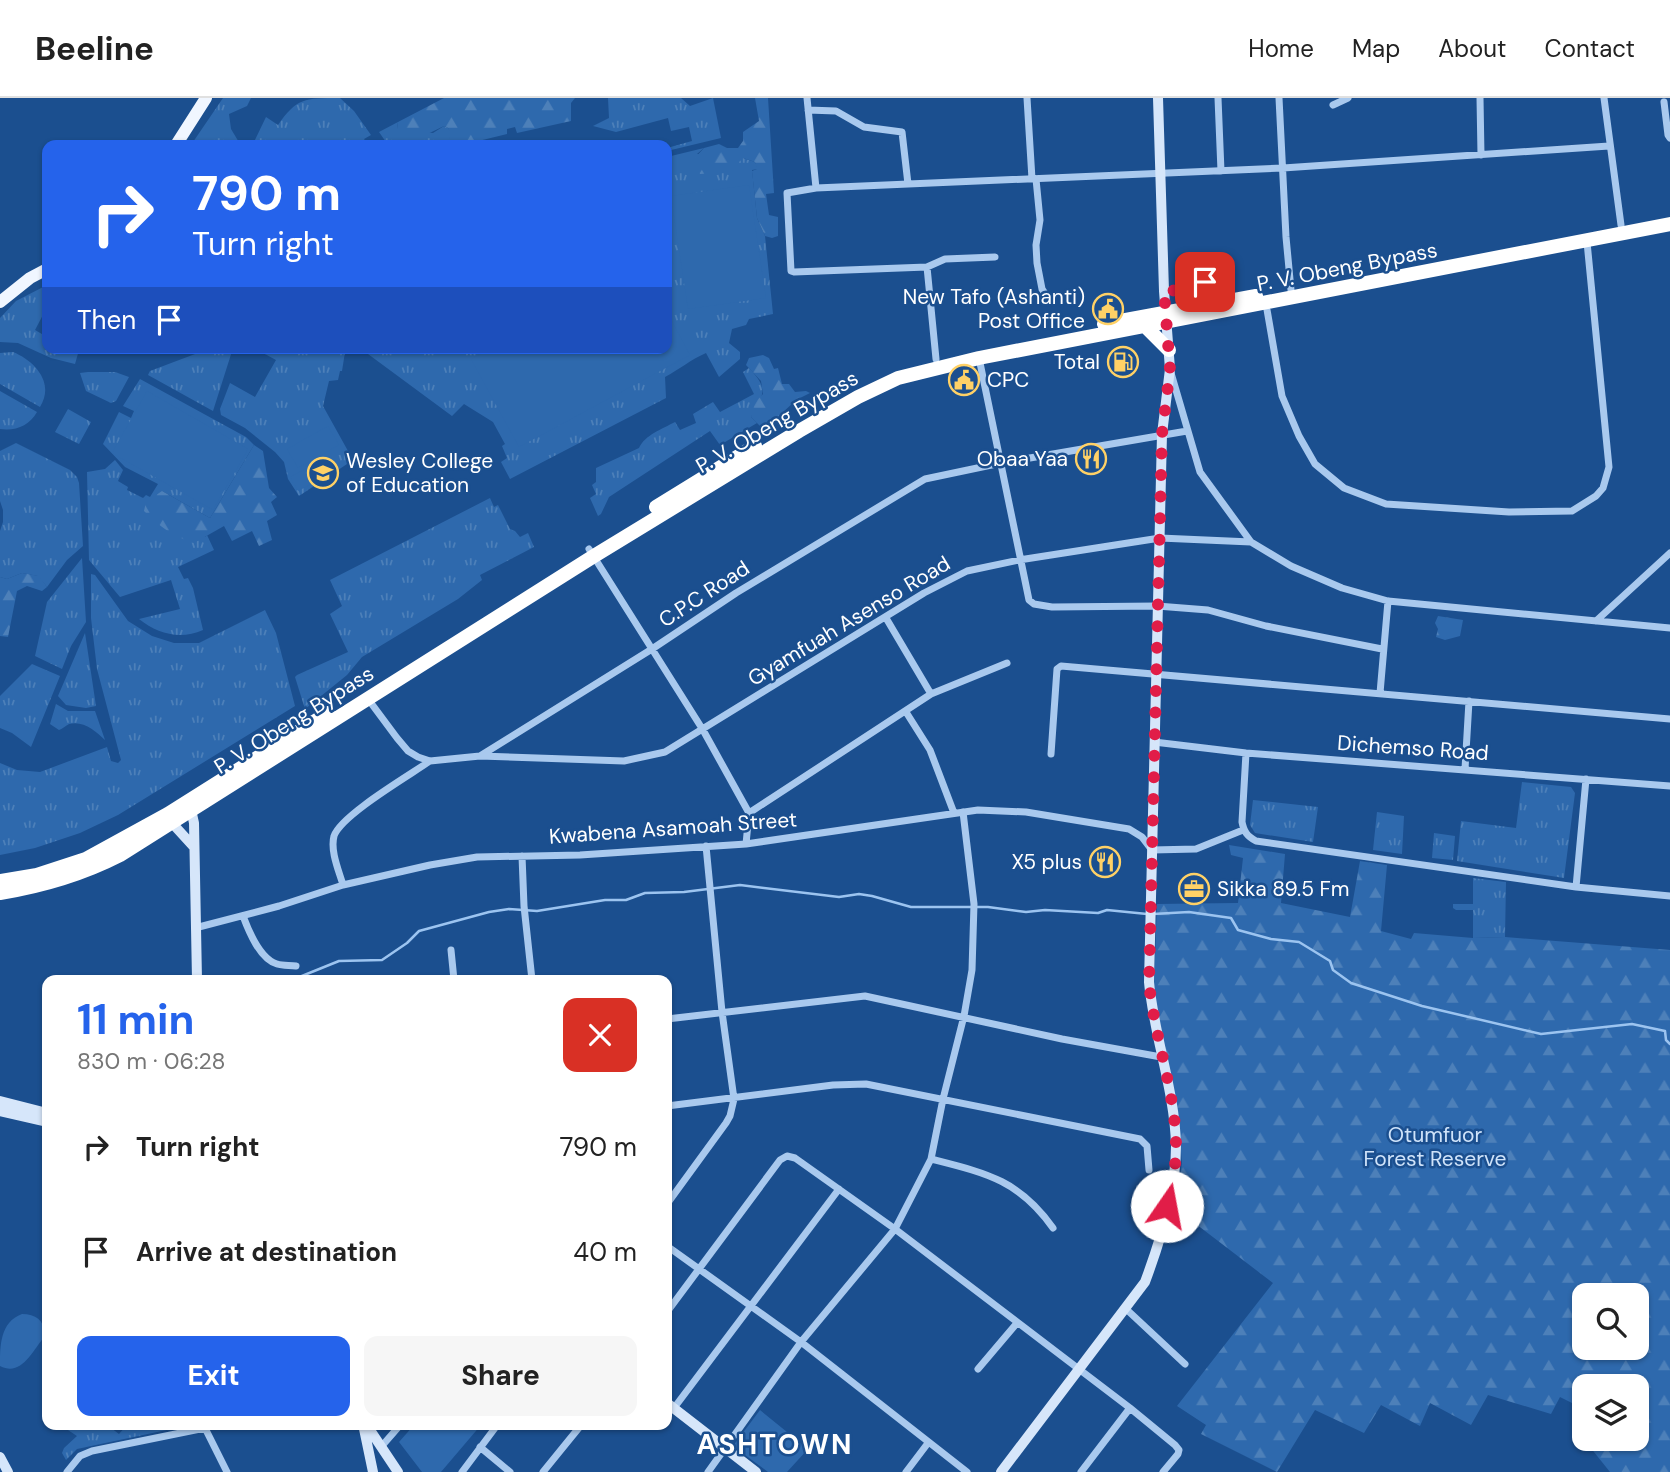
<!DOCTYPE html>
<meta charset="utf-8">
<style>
body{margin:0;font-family:"DM Sans",sans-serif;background:#f6f6f6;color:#222;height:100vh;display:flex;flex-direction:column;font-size:26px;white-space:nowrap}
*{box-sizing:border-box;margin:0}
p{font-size:23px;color:#767676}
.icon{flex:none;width:38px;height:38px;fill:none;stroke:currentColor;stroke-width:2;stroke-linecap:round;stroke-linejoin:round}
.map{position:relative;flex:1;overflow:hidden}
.drawer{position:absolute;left:42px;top:877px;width:630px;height:455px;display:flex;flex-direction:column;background:#fff;border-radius:14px;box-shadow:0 2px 5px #0004}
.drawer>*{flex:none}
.guide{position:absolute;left:42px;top:42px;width:630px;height:214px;border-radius:14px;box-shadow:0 2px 5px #0004;background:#2563eb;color:#fff;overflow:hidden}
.controls{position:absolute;left:1572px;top:1185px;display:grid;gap:14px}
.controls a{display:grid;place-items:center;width:77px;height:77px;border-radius:14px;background:#fff;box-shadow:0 2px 5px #0004;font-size:35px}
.pin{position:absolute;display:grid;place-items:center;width:60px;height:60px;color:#fff;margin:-30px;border-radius:14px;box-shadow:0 4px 10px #0006}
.me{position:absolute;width:77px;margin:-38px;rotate:12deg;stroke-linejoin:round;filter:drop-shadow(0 0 5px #0008)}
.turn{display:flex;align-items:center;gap:24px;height:147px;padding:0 35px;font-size:32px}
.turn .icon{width:91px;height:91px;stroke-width:2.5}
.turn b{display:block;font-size:49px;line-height:60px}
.then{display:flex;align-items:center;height:66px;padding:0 35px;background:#0003;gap:14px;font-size:26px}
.round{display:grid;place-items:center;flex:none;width:74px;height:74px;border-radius:14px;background:#f6f6f6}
.head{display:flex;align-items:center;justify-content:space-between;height:119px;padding:0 35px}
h1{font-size:42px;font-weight:700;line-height:52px;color:#2563eb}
.action{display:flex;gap:14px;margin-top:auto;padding:14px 35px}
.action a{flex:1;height:80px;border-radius:14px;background:#2563eb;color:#fff;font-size:28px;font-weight:700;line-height:80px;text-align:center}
.action a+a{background:#f6f6f6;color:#222}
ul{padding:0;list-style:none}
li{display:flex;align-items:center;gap:21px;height:105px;padding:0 35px}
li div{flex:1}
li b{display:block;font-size:26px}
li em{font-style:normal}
header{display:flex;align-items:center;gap:42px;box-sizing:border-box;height:98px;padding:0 35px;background:#fff;border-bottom:2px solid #e0e0e0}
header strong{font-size:33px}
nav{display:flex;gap:38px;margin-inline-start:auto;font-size:24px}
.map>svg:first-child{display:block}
.grass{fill:url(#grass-tufts)}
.forest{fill:url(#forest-firs);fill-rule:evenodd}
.pitch{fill:#2e69ad}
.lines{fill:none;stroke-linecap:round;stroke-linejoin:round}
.stream{stroke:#9cc4f0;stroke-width:2.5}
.street{stroke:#a9c9ee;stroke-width:7}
.secondary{stroke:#d6e6fa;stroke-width:10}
.primary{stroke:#f0f6ff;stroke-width:12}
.highway{stroke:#fff;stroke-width:14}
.route{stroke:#e11d48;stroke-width:12;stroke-dasharray:0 21.6}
.labels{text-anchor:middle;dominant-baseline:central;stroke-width:5;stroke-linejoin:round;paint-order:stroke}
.street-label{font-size:21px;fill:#fff;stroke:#1b4f8f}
.poi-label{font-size:21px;fill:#fff;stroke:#1b4f8f;text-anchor:end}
.park-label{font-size:21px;fill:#cfe3fa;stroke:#1b4f8f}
.district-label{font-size:28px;font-weight:bold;letter-spacing:2px;fill:#fff;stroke:#1b4f8f}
</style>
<header>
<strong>Beeline</strong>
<nav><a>Home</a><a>Map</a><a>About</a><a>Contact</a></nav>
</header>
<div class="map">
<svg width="1670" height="1374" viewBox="0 0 1670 1374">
<defs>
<pattern id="grass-tufts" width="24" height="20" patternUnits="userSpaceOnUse" patternTransform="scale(1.75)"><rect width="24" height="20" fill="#2e69ad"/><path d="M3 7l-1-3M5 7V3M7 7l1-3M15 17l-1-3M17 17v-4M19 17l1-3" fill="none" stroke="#4d80b9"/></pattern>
<pattern id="forest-firs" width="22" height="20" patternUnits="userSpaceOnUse" patternTransform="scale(1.75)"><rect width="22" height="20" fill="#2e69ad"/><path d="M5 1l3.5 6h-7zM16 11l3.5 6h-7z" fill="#4d80b9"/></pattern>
</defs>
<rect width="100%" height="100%" fill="#1b4f8f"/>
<path class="grass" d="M223 0H251L247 8 229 16 231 31 240 46H253L266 19 278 27C297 0 304 0 340 0L354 13 371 37 364 41 368 47H191Z
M608 0H681L690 8 713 0 721 40 667 53V50L692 43 689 29 671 33 668 20 616 34 593 28 609 20Z
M398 24 397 31 433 35 444 28 448 30 451 35 448 47H388L379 34Z
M704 50 697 56 743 60 755 64 758 71 752 72 757 120 765 138 773 216 749 221 746 227 732 231 729 245 740 254V261L719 279 706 255C690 262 680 271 665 279L666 300 510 381 501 364 507 360 502 348 505 346 493 324 464 306 452 318 368 256 355 250H667V59Z
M47 187V214L45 213 35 232 47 239V250L79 252 75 266 51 260 18 245 0 244V220L16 203Z
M211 250H233L213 313 148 277 150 273Z
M254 250H330L345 254 342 273H340L338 282 329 283 323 308 353 362 299 398 288 381 284 364 275 354 245 330 221 317 220 311 230 285 255 299 276 262Z
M13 254C35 263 55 285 40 309L0 286V255Z
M749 270C769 291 764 296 751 319L757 325 720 347 710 333 609 399 601 416 598 418 590 400 596 396 592 387 596 384V370L639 350C645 337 662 331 675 324L680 332 696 325 693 316 713 304 720 314 754 296 743 274Z
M88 274H115L129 279 116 303 111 305 86 293 80 275Z
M140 281 246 339 254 347 210 420 162 393 205 439 207 437 214 452 178 469 184 481 188 480 193 490 203 532C180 542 158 536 139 521L180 511 171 482 120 499 89 462 87 374 105 371 115 362 123 372 118 383 128 389 127 392 143 400 146 397 150 399 158 386 125 369 103 346 119 314 131 320 134 313 123 308Z
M0 293 37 314C29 328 16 333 0 331Z
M68 311 91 324 79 346 55 334Z
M16 345 70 372 77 379 79 385 83 448 67 462 47 489 38 478 22 475 7 481 0 479V433L3 424V412L0 403V353Z
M490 400 494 409 498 407 510 431 515 433 520 439 528 435 534 449 480 477 482 482 458 501 362 559 347 577 305 611 295 579 297 577 348 554 330 516 342 508 330 482Z
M82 460 86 524 71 548 62 571 35 558 47 504Z
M91 476 95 477 128 523 152 538 174 545H199L265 512 276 535 295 608 118 717 80 735 35 750 0 757V665L17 672 40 674 107 649 111 663 118 665 121 662 97 571 91 520Z
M85 535 96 608 86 610 66 607 58 598Z
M32 566 60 578 31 649 12 635 0 630V598Z
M56 606 68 613H95L105 642C96 633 83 622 69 626 65 628 62 631 59 632L50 626Z
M1522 684 1571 689 1575 695 1564 780 1457 763 1461 723 1516 730Z
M1253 702 1318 709 1313 744 1255 735 1250 727Z
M1377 714 1404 718 1402 756 1373 752Z
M1434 735 1455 738 1453 762 1432 760Z
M1473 780 1506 784 1505 839 1473 840V812H1456L1453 810V806H1473Z
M63 1327H107L119 1336 127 1327H190L77 1351 66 1362 62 1355 64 1350 77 1338 62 1328Z"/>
<path class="forest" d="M444 0H575L571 5V23L517 35 515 29 507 31V36L462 47H448L450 35 448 30 444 28 411 44H401L396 38 398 24Z
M755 0H768L774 95 766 96 769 117 778 119V138L772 140 765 138 757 120 752 73 757 71 755 64 743 60 729 74 700 76 692 63 704 50 719 46 727 50H738L743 43V34L759 23Z
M763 257 769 260 774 271 778 270 782 286H789L795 294 806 293 810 295 796 302 764 332 751 319 755 304 763 296 761 283 746 267 749 260Z
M254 347 263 353 269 390 277 399 271 404 277 417 267 423 272 442 259 448 252 433 232 443 224 428 194 445C174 439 159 428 144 413L146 404 162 393 210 420Z
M22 475 39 478 47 489 42 493 27 488 17 493 8 539 0 538V479L7 481Z
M1438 518 1463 522 1460 538 1445 542 1436 539 1438 531 1435 525Z
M1229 747 1285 756 1281 805 1350 819 1360 763 1387 767 1381 833 1411 841 1414 835 1473 840 1505 839 1670 852V1374H1610L1590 1349 1593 1341 1636 1340V1288H1584V1311L1560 1299 1551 1316 1488 1297 1471 1327 1430 1305 1420 1328 1381 1307 1364 1335 1315 1312 1277 1374 1201 1336 1206 1327 1177 1308 1273 1185 1175 1110 1182 1065 1179 1031 1159 938 1154 887 1157 806 1238 805 1243 760 1231 757ZM1584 1197H1636V1250H1584Z"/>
<path class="pitch" d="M749 87 766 200 688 211 671 98Z
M667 214 690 257 519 349 471 261 492 250H667Z
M147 293 248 351 213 412 112 355Z
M328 328 339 347 298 370 287 351Z
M319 364 326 378 298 393 290 379Z
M22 1216C37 1216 46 1224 44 1239 32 1254 21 1279 0 1268 0 1248 0 1224 22 1216Z
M760 1312 808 1351 787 1374H768L733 1348Z
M414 1327V1326L481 1327 441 1374H422L399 1344Z"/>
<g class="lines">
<path class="stream" d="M1153 816 1189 814 1231 820 1238 832 1271 841 1299 844 1330 863 1333 872 1351 885 1422 908 1541 936 1632 926 1665 933 1666 942 1670 946
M292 882 339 863 382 862 407 845 419 833 489 814 509 811 537 813 605 802H626L645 795 684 794 740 787 839 799 859 796 872 798 911 809H988L1026 814 1045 812 1098 815 1107 812 1147 816"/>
<path class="street" d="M807 0 816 90
M1027 0 1032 81
M1218 0 1221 73
M1279 0 1286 139 1291 192
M1480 0 1481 57
M1604 0 1621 127
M1664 4 1668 37 1670 40
M1333 7 1348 0
M808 12 836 13 864 29 902 34 908 86
M1036 81 1040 122 1036 147 1037 165 1042 191 1049 202
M995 159 945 161 927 169 794 174 791 173 787 95 816 90 1283 70 1609 48
M927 169 936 261
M1164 193C1177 192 1196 194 1205 184
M1266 206 1282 298 1299 338 1315 366 1344 390 1386 406 1509 414 1572 413 1596 398 1603 390 1609 369 1587 144
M979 260 1029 502 1034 506 1052 509 1157 508 1208 512 1266 528 1382 551
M1171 275 1200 374 1251 444 1291 468 1342 490 1388 503 1670 530
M589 451 703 632 749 715 746 746
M886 520 931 596
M1596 523 1670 455
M1380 595 1388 503
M368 601 397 640 408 653 418 659 430 663 480 658 652 551 736 495 925 381 1001 365 1187 333
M906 614 930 652 954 715
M1154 644 1246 655 1670 688
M1246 655 1242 724C1244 734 1247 738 1256 743L1576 789 1670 798
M1051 656 1057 571 1061 568 1670 621
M480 658 624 663 665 654 924 495 967 473 1019 462 1160 440 1251 444
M1465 671 1469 603
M749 715 931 596 1007 565
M522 758 524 808 532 882
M343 787C339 773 330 753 334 738 341 717 410 677 430 663
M1576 789 1586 681
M243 818C249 834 260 861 277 866 283 868 290 867 296 868
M195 830 279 808 343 787 430 767 477 759 580 757 746 746 978 712 1026 714 1129 731 1142 739 1152 752 1196 751 1243 732
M451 852 454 882
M667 921 865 898 1062 941 1161 959
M667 1008 833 987 866 986 1140 1041 1147 1048 1149 1072
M931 1061C986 1075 1019 1082 1053 1130
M667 1106 726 1025 730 1018 734 1001 722 914 706 748
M667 1148 801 1244 967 1374
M1125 1210 1185 1266
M667 1214 780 1062 787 1058 795 1060 895 1131 1130 1310 1175 1347 1179 1352 1178 1356 1163 1374
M978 1271 1017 1225
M674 1310 839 1091
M205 1330 227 1374
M381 1349 401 1326
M480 1349 510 1374
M67 1374 80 1358 92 1353 205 1330 210 1326
M462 1374 498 1326
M543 1374 582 1326
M708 1374 801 1244 895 1131 931 1061 943 1001 964 918 972 872 974 806 963 714
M906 1374 928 1345
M1081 1374 1130 1310"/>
<path class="secondary" d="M190 707 194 725 197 882
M169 718 172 725 193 748
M0 1003 47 1015
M0 1013 47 1024
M667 1305 756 1374
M363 1326 373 1374
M366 1326 398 1374
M0 1359 8 1374
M1001 1374 1145 1184C1160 1144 1176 1092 1176 1048 1175 993 1154 939 1149 884L1162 336 1170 271 1164 193 1158 0"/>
<path class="primary" d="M176 47 206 0
M0 204 30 180 47 171"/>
<path class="highway" d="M1104 226 1256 198
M1145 228 1169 252
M656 409 755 348
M0 783 37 777 86 761 168 716 328 615
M0 795C43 788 81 777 120 757L594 458 799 333 858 299 898 280 979 260 1670 126"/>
</g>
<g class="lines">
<path class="route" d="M1167 1108C1172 1088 1176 1069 1176 1049 1176 995 1154 939 1149 884L1162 336 1170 271 1164 193C1177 192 1196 194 1205 184"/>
</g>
<defs>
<g id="civic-ring" transform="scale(1.575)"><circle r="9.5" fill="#1b4f8f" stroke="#ffd166" stroke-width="1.5"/><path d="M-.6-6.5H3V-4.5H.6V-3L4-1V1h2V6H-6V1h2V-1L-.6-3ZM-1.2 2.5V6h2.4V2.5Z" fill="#ffd166"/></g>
<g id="fuel-ring" transform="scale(1.575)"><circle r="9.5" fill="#1b4f8f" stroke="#ffd166" stroke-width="1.5"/><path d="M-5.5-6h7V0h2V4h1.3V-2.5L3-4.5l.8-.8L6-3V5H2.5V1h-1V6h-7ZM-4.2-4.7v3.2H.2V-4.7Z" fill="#ffd166"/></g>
<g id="restaurant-ring" transform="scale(1.575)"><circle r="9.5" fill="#1b4f8f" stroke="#ffd166" stroke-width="1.5"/><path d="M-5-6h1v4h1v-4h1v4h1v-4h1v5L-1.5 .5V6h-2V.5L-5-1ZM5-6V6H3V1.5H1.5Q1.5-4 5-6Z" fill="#ffd166"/></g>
<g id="university-ring" transform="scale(1.575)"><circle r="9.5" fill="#1b4f8f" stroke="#ffd166" stroke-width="1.5"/><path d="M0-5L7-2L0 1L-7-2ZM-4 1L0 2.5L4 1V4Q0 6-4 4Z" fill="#ffd166"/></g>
<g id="office-ring" transform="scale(1.575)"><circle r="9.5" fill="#1b4f8f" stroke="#ffd166" stroke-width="1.5"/><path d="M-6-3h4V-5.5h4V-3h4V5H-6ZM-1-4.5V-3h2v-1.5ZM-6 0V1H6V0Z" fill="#ffd166"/></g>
</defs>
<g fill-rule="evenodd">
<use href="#civic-ring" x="1108" y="211"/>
<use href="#fuel-ring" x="1123" y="264"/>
<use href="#civic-ring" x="964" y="282"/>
<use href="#restaurant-ring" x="1091" y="361"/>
<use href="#university-ring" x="323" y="375"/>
<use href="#restaurant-ring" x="1105" y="764"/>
<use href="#office-ring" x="1194" y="791"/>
</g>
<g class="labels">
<g class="street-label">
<text transform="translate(1347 169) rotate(-11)">P. V. Obeng Bypass</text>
<text transform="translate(777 324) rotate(-30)">P. V. Obeng Bypass</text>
<text transform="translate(704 496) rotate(-33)">C.P.C Road</text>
<text transform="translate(849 523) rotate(-31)">Gyamfuah Asenso Road</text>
<text transform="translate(294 622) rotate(-32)">P. V. Obeng Bypass</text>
<text transform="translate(1413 650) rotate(4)">Dichemso Road</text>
<text transform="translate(673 730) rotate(-4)">Kwabena Asamoah Street</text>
</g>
<g class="poi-label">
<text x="1085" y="199">New Tafo (Ashanti)<tspan x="1085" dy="24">Post Office</tspan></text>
<text x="1100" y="264">Total</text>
<text x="987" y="282" text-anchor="start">CPC</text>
<text x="1068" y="361">Obaa Yaa</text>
<text x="346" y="363" text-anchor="start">Wesley College<tspan x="346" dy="24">of Education</tspan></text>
<text x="1082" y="764">X5 plus</text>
<text x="1217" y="791" text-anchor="start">Sikka 89.5 Fm</text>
</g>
<g class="park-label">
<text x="1435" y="1037">Otumfuor<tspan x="1435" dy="24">Forest Reserve</tspan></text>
</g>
<g class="district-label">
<text x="775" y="1346">ASHTOWN</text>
</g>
</g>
</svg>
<div class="controls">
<a><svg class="icon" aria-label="search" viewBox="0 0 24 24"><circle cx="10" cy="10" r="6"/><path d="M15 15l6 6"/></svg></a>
<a><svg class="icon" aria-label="layers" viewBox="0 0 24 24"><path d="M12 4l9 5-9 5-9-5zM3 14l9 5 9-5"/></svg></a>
</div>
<div class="pin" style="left:1205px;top:184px;background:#d93025"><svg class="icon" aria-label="arrive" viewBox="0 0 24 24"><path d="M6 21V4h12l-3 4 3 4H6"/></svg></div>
<svg class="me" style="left:1167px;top:1108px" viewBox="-20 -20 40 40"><circle r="19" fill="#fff"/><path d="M0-13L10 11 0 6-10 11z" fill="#e11d48"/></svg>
<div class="guide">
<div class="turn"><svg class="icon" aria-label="right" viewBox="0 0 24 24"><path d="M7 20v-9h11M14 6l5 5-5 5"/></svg><div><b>790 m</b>Turn right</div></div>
<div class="then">Then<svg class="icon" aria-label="arrive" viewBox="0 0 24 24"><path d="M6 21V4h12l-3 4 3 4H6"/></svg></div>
</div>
<section class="drawer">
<div class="head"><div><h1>11 min</h1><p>830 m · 06:28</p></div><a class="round" style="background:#d93025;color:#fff"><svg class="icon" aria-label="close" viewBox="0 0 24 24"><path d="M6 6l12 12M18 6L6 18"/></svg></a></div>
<ul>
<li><svg class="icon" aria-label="right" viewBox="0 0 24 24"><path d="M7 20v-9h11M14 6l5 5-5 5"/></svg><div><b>Turn right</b></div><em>790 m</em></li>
<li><svg class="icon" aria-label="arrive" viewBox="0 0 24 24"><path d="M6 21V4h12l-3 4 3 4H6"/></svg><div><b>Arrive at destination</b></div><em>40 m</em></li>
</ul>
<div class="action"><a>Exit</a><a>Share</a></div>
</section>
</div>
